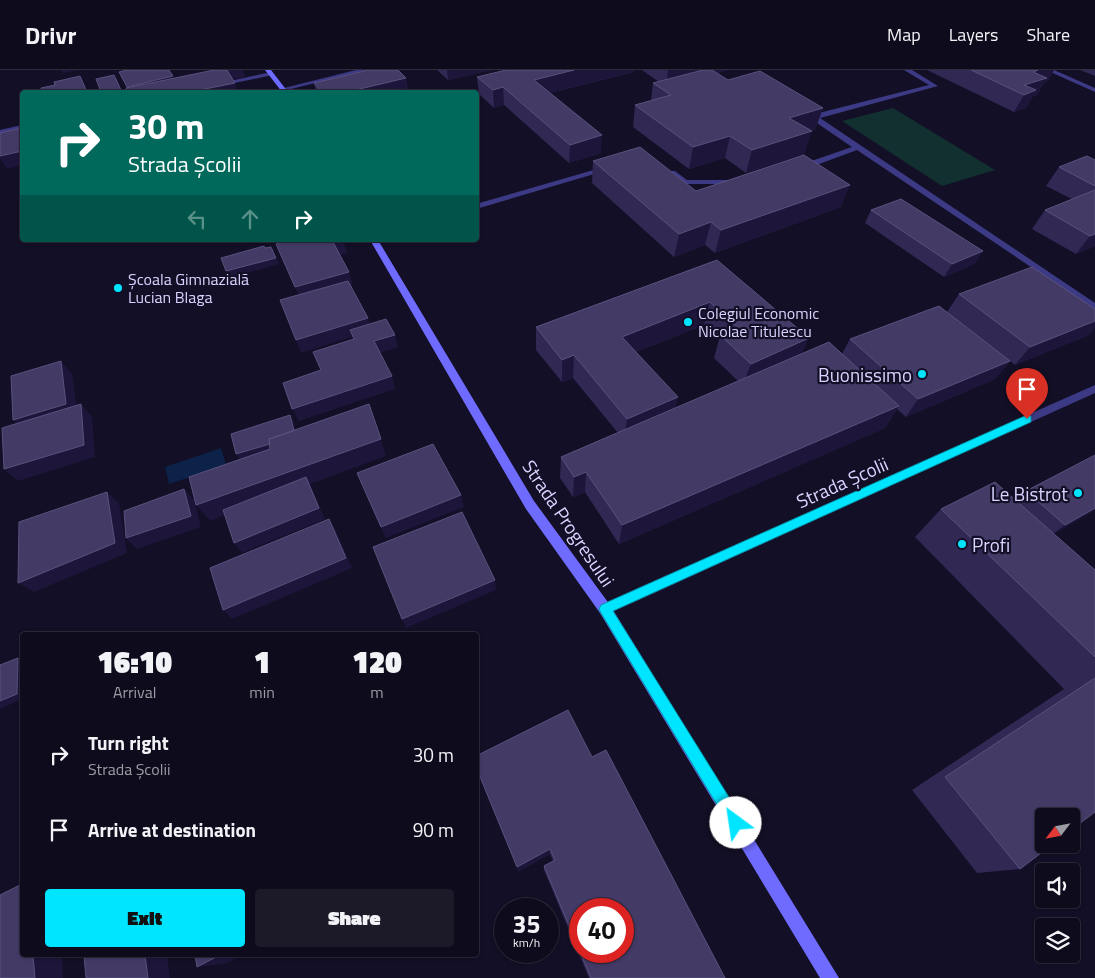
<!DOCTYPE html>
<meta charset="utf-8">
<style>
body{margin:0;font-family:"Titillium Web",sans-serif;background:#1c1929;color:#f1f3f6;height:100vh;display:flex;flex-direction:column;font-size:19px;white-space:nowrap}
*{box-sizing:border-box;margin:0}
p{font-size:16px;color:#9b9ba3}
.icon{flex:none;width:28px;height:28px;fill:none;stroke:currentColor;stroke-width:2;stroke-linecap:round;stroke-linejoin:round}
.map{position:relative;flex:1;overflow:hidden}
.sheet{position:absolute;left:20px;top:562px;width:459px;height:325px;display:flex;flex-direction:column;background:#0e0b1c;border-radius:5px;box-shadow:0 1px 4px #0004,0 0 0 1px #2e2b3b}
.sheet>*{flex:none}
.guide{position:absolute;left:20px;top:20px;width:459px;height:152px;border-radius:5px;box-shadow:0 1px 4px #0004,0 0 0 1px #2e2b3b;background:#00695c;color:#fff;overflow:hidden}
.needle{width:32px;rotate:238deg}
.tools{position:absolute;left:1035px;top:738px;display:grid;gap:10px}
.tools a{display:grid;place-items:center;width:45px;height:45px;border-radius:5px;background:#0e0b1c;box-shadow:0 1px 4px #0004,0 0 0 1px #2e2b3b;font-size:25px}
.speed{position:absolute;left:494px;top:828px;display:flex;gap:10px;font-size:25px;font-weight:700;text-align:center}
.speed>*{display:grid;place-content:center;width:65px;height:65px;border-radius:50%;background:#0e0b1c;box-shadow:0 1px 4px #0004,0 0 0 1px #2e2b3b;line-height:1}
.speed small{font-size:12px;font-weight:400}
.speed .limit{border:8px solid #d22;background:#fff;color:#111}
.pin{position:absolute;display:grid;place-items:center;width:42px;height:42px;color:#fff;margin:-51px -21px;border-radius:50% 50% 50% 0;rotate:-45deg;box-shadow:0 0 5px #0007}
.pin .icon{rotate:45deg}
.me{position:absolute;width:55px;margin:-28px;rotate:329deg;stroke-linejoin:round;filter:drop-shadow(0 0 4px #0008)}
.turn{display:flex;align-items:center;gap:18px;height:105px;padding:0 25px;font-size:22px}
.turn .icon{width:65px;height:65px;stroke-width:2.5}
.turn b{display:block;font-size:35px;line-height:42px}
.lanes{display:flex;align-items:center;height:48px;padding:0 25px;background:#0003;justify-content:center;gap:25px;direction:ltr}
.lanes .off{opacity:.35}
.eta{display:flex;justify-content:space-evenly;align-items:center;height:85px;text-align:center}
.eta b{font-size:30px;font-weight:800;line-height:35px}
.action{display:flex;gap:10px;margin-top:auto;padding:10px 25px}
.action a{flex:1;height:58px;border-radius:5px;background:#00e5ff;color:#111;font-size:20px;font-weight:800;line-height:58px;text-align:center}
.action a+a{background:#1c1929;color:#f1f3f6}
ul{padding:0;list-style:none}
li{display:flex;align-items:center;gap:15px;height:75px;padding:0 25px}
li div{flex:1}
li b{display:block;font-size:19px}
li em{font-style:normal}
header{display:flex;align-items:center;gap:30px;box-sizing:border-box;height:70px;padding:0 25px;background:#0e0b1c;border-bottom:1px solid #2e2b3b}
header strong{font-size:24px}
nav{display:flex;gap:28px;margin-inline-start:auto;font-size:18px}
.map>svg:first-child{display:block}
.green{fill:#12302f}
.water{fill:#0c2248}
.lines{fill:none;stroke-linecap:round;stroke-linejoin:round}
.lane{fill:#3d3a85;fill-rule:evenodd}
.street{fill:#3d3a85;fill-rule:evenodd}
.secondary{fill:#6f6bff;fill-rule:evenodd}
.wall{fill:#312854;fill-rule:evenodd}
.shaded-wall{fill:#1d163a}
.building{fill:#433a66;stroke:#5a527e;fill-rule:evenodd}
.route{fill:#00e5ff;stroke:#0095a6}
.poi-dot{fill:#00e5ff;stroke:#130f26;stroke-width:2}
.labels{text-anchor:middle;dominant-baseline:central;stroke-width:4.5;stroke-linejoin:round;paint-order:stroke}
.far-poi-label{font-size:16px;fill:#d9d4ff;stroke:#130f26;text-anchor:start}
.poi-label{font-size:19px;fill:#d9d4ff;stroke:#130f26;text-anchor:end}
.street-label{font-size:19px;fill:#d9d4ff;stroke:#130f26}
</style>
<header>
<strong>Drivr</strong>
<nav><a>Map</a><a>Layers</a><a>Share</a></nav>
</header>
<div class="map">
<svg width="1095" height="908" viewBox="0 0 1095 908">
<rect width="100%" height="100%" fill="#130f26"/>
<path class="green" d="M893 38 995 100 942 116 842 51Z"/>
<path class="water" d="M221 378 226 395 169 414 165 397Z"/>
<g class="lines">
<path class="lane" d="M904 0H912L938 16 820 48 1095 233V240L857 80 803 100H797V96L852 77 811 49V45L929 15Z
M1046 0H1054L1095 18V22Z
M604 97 611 99 476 139V134Z
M669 101H675L687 110H740L744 112 740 114H685L669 105Z"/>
<path class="street" d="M356 0H367L283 21 280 19Z
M271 2 273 3V5L191 22H181Z
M22 55V59L0 64V60Z
M1095 315V323L610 543 605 545 600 543 598 539 600 535Z"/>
<path class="secondary" d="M265 0H271L288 22H282Z
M370 170H378L534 431 610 535 839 908H820L600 543 526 439Z"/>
</g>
<path class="wall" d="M437 0H491L448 10Z
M642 0H728L717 3 728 10 823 38 815 60 811 61 804 84 746 103 725 88 689 99 633 57 635 35 651 31 653 13 659 12Z
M927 0H1054L1048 11 1044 12 1037 25 1033 26 1026 38 1014 42Z
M1080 0H1095V6Z
M634 2 550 23 601 83 569 93 504 35 494 38 479 24 477 7Z
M406 8 408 21 400 22H316L314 13Z
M1095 90V176L1076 184 1032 159 1045 140 1072 129 1046 116 1059 97Z
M593 91 696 121 841 137 715 183 705 175 674 187 592 113Z
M871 140 983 181 974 194 944 207 865 153Z
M717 190 802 284H842L850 269 947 242 959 224 1089 265 1015 295 1010 291 995 309 906 347 897 339 885 358 619 474 585 422 573 427 560 408 561 387 618 363 573 308 562 312 536 280V257ZM704 255 719 270 714 288 738 311 675 338 636 282Z
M1095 385V440L1053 464 1095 500V742L1020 799 977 803 912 720 1064 619 915 467 941 439 1016 430 1026 421Z
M592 687 725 908H589L544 800V796L553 791 550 784 519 801 517 797Z"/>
<path class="shaded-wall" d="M61 0H78L62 3Z
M215 0H243L245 7 216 13Z
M447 0H491L448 10Z
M574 0H634V2L534 27V10Z
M668 0H728L666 16Z
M1038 0H1054L1048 11 1044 12 1037 25 1033 26 1026 38 1014 42 1024 25 1020 23 1033 2Z
M114 5 123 22H113Z
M173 6 179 18 130 22 127 17Z
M406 8 408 21 400 22H347Z
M235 13 238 22H190Z
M503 17 504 35 494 38 493 20Z
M823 38 815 60 783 70 789 48Z
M812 61 804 84 746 103 752 80Z
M602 65 601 83 569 93 570 75Z
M730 66 725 88 689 99 693 77Z
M22 81V95L7 99 0 89V86Z
M850 115 841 137 715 183 721 160Z
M711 152 705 175 674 187 679 164Z
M1095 164V176L1076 184 1090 166Z
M223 170H238L225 173Z
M343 170 347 183 338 185 333 172Z
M983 181 974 194 944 207 952 194Z
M276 188 279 194 230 208 226 201Z
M349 202 353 215 300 230 295 217Z
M710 232 704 255 619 289 622 267Z
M368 248 372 261 350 260 352 267 301 283 296 270Z
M1095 251V258L1089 265 1015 295 1030 277Z
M395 265 398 277 378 284 374 271Z
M809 268 799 291 742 316 751 294Z
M574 285 573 308 562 312V290Z
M61 291 72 304 78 346 26 362 13 350Z
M1010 291 995 309 906 347 918 329Z
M392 306 395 319 299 351 292 339Z
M678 327 673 348 624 370 627 349Z
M81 334 92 347 95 387 18 411 4 399Z
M369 334 386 386 310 414 325 449 242 483 234 473 309 414 210 451 196 435Z
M899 336 885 358 619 474 622 455Z
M290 345 294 351 298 372 240 390 236 384Z
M586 402 585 422 573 427 574 407Z
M184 419 194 430 201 457 137 479 126 468Z
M107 422 119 433 127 483 34 522 18 513Z
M461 425 464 437 386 468 381 457Z
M1095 438V440L1051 465 1065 455Z
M329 449 335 459 352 498 232 549 223 540Z
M495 510 496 520 406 558 402 549Z
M18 588 22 591V629L0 639V631Z
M550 779V784L519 801 517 797Z
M33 885H62L63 908H35Z
M145 885H167L170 908H148Z
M220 885H242L227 893 197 897Z"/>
<path class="building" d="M127 0H169L173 6 127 17 119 2Z
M214 0H227L235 13 190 22H128L126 18Z
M369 0H398L406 8 347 22H322L314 13Z
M506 0H574L534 10 602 65 570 75 503 17 493 20 477 7Z
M703 0H712L728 10 760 1 823 38 789 48 812 61 752 80 730 66 693 77 635 35 671 25 653 13Z
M971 0H1038L1033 2 1047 8 1024 15 1036 20 1024 25Z
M114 5 121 20 113 22H101L96 9Z
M80 6 87 22H42L41 18 55 15 54 12Z
M22 58V81L0 86V63Z
M640 77 696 121 804 85 850 115 721 160 711 152 679 164 593 91Z
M1087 86 1095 90V116L1059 97Z
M1095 120V164L1090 166 1045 140Z
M901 129 983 181 952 194 871 140Z
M291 170H342L333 172 349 202 295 217 276 174Z
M264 176 265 178 271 177 276 188 226 201 221 188Z
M717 190 809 268 751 294 720 265 738 258 710 232 622 267 678 327 627 349 574 285 562 290 536 257Z
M1032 197 1095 239V251L1030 277 959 224Z
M348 211 368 248 296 270 280 230Z
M939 236 1010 291 918 329 850 269Z
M386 249 395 265 374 271 392 306 292 339 283 313 321 300 313 282 354 269 350 260Z
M829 272 899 336 622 455 586 402 574 407 561 387Z
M61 291 66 334 13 350 11 306Z
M81 334 84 375 4 399 2 358Z
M369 334 381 369 196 435 189 407 270 379 269 369Z
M290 345 294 361 269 369 270 374 236 384 231 364Z
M433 374 461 425 381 457 357 403Z
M1095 385V438L1065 455 1026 421Z
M306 407 319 438 234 473 223 440Z
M995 412 1095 500V587L941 439Z
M184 419 191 446 126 468 124 441Z
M107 422 115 473 18 513 19 452Z
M462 442 495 510 402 549 373 477Z
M329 449 346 488 223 540 210 498Z
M18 588 17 624 0 631V595Z
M1095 608V742L1071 760V746H1044V774H1053L1020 799 945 707Z
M568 640 592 687 606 680 725 908H591L544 796 555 790 550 779 517 797 476 697V686ZM580 839H622V881H580Z
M22 814V885H33L35 908H0V825Z
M84 885H145L148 908H86Z
M195 885H220L197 897Z"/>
<path class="route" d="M1027 345 1031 346V352L613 541 742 748 744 753 742 758 736 761 731 758 601 543 599 539 601 535Z"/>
<g class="poi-dot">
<circle cx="118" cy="218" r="5"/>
<circle cx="688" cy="252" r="5"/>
<circle cx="922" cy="304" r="5"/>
<circle cx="1078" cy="423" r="5"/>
<circle cx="962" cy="474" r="5"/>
</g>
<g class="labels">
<g class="far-poi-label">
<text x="128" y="209">Școala Gimnazială<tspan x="128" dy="18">Lucian Blaga</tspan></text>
<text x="698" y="243">Colegiul Economic<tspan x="698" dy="18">Nicolae Titulescu</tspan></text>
</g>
<g class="poi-label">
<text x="912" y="304">Buonissimo</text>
<text x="1068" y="423">Le Bistrot</text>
<text x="972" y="474" text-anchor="start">Profi</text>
</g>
<g class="street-label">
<text transform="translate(842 412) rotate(-24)">Strada Școlii</text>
<text transform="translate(569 453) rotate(56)">Strada Progresului</text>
</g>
</g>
</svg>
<div class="tools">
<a><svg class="needle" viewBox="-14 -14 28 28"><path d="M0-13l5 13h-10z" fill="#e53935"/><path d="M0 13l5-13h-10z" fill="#9b9ba3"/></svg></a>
<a><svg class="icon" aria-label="sound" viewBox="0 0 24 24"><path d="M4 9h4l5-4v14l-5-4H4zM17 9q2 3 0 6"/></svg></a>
<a><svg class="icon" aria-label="layers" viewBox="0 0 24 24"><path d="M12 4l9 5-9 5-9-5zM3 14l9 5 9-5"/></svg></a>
</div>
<div class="speed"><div>35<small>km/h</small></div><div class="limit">40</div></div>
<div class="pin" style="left:1027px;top:349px;background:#d93025"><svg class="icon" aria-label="arrive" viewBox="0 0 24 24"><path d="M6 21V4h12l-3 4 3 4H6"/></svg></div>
<svg class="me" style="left:736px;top:753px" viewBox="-20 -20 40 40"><circle r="19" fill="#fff"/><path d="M0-13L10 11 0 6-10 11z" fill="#00e5ff"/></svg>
<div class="guide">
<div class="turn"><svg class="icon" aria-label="right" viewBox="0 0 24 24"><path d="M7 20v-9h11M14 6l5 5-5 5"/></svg><div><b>30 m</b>Strada Școlii</div></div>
<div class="lanes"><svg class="icon off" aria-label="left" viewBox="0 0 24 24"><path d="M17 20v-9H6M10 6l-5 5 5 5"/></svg><svg class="icon off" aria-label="ahead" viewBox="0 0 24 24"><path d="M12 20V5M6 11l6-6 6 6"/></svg><svg class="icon" aria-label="right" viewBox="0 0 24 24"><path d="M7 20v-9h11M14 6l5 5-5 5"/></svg></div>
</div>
<section class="sheet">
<div class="eta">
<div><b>16:10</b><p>Arrival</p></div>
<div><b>1</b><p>min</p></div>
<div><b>120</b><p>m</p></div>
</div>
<ul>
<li><svg class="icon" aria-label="right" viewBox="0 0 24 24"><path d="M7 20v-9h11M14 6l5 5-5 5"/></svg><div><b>Turn right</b><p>Strada Școlii</p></div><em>30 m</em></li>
<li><svg class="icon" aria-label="arrive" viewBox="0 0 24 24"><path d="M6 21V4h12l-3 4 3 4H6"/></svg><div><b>Arrive at destination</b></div><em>90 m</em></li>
</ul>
<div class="action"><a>Exit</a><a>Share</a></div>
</section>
</div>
